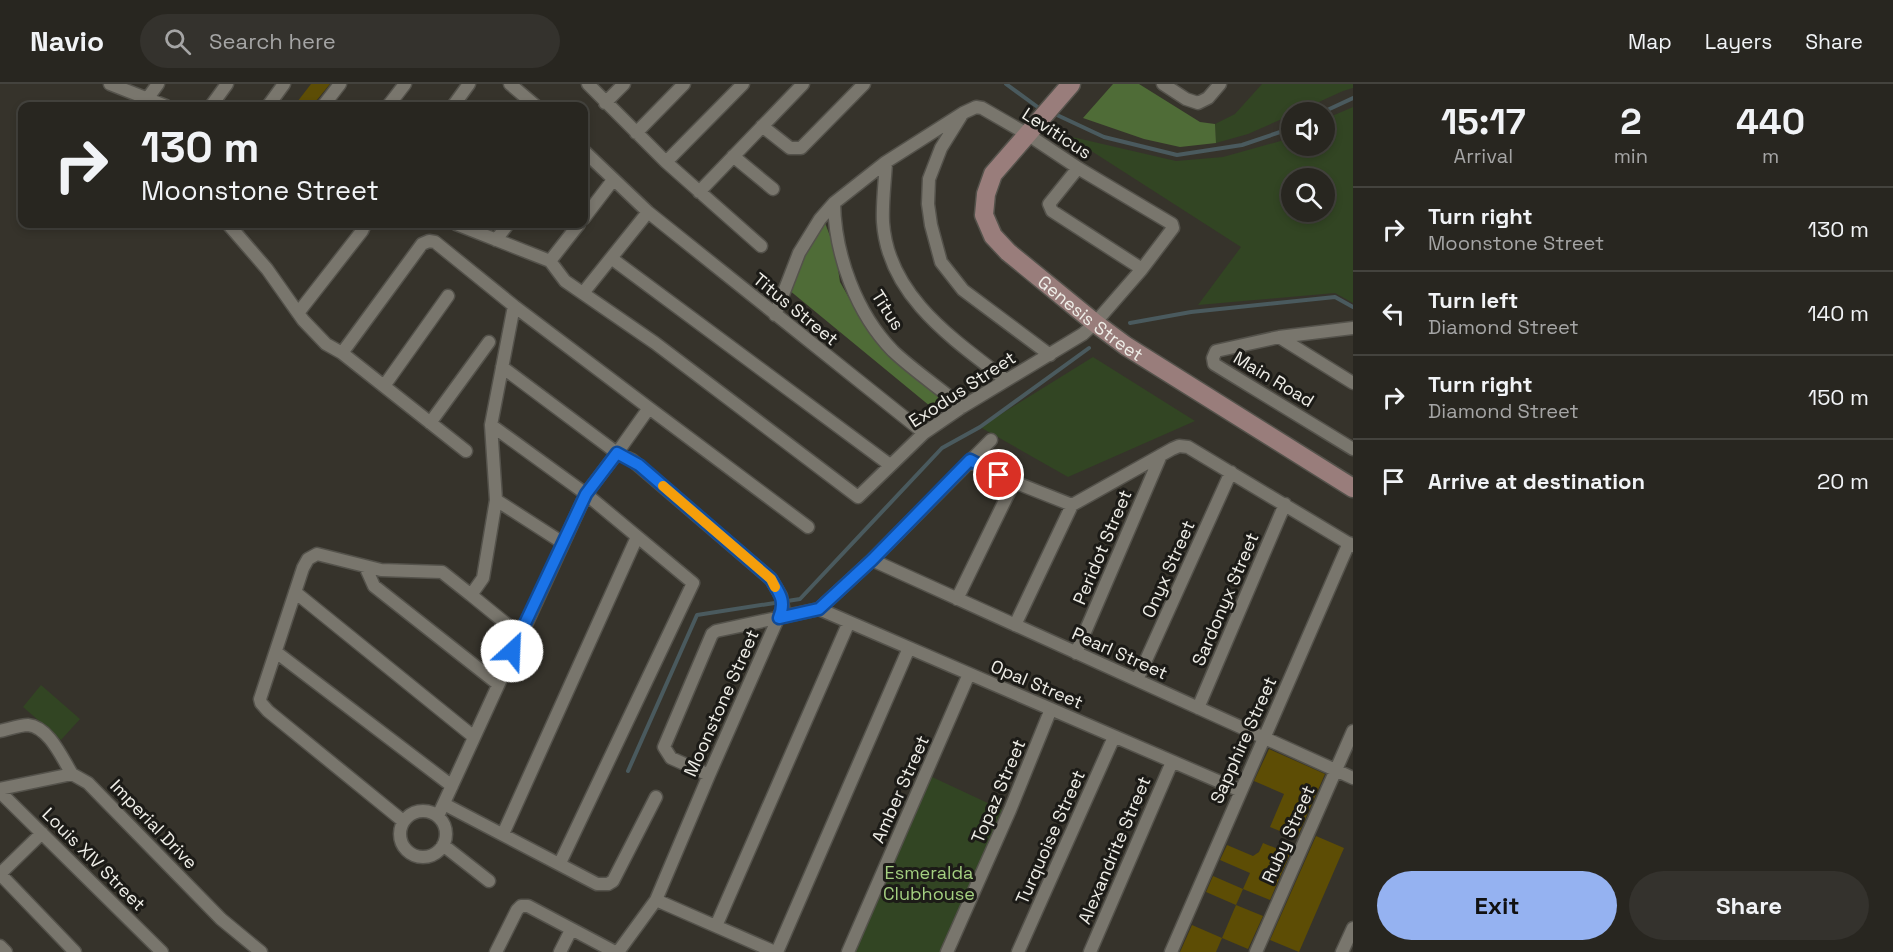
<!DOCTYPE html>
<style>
body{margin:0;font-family:"Space Grotesk",sans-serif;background:#34322d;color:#f1f3f6;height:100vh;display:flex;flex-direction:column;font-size:22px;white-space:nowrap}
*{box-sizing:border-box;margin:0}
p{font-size:20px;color:#a5a5a5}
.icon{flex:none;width:33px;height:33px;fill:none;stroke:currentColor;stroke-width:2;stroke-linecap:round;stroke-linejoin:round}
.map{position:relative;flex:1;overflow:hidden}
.side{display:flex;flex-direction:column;background:#282620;width:540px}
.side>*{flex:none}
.guide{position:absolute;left:18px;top:18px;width:570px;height:126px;border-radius:12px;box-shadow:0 3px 9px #0003,0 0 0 2px #44433e;background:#282620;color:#f1f3f6;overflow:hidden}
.controls{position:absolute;left:1281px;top:18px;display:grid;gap:12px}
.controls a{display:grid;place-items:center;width:54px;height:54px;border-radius:50%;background:#282620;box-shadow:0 3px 9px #0003,0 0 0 2px #44433e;font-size:30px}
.pin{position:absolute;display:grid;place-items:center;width:51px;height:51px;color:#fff;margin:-26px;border:3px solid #fff;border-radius:50%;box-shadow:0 2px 6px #0007}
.me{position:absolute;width:66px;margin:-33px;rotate:25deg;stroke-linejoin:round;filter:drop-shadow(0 0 4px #0008)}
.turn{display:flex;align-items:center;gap:21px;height:126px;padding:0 24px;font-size:27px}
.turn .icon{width:78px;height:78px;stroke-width:2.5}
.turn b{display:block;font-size:42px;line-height:51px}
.eta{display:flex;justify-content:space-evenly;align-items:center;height:102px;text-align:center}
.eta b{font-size:36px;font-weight:700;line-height:42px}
.action{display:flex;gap:12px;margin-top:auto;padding:12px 24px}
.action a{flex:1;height:69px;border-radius:36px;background:#95b2f1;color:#111;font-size:24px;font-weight:700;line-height:69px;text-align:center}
.action a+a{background:#34322d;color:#f1f3f6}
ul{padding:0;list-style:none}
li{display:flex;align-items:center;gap:18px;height:84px;padding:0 24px;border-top:2px solid #44433e}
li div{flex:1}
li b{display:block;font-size:22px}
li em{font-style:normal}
header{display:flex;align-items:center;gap:36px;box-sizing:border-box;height:84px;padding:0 30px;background:#282620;border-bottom:2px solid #44433e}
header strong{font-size:28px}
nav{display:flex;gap:33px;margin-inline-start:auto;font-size:21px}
.search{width:420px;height:54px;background:#34322d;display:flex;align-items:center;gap:15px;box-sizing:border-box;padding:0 21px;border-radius:33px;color:#a5a5a5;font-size:22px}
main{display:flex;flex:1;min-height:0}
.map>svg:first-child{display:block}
.green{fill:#324523;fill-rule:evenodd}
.forest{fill:#4f6c37}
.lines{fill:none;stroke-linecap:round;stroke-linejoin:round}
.stream{stroke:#4a5a5e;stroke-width:4}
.building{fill:#5d4d05}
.street-casing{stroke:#54524b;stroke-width:15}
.secondary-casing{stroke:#54524b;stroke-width:21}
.street{stroke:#79766d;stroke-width:12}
.secondary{stroke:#997d7b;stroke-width:18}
.route-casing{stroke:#114b97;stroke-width:15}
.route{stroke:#1a73e8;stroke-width:10}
.slow{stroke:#f59e0b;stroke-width:10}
.labels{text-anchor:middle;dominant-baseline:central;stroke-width:6;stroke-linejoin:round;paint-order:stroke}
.street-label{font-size:18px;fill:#efeee8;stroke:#1c1b17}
.park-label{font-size:18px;fill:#a4d081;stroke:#1c1b17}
</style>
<header>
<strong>Navio</strong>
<div class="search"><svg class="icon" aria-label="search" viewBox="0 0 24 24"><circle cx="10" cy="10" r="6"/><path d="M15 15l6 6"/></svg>Search here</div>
<nav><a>Map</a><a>Layers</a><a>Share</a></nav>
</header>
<main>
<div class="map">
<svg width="1353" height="868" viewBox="0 0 1353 868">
<rect width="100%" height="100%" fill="#36332b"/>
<path class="green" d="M1262 0H1353V4L1343 7 1297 28H1292L1291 31 1248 50 1216 59 1215 40 1235 30Z
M1353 23V219L1335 209 1198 221 1241 163 1068 52 1176 77 1223 73 1284 56 1291 52 1292 62H1324L1325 35ZM1324 94V128H1292V94Z
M1093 273 1195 337 1068 393 980 343Z
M41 601 80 635 61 656 23 623Z
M930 692 1007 728 944 868H851Z"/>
<path class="forest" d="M1113 0H1139L1200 38 1215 40 1216 59 1180 63 1144 55 1083 34Z
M825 139 835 165 840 198 857 228 891 269 948 318 936 327 789 206 806 169Z"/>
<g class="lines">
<path class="stream" d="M1006 0 1039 24
M1323 28 1353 14
M1057 31 1104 53 1177 71 1242 61 1292 44
M1130 239 1191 228 1335 213 1353 223
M628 687 697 531 800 515 942 364 980 343 1089 264"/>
</g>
<path class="building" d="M311 0H330L316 17 315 22H294Z
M1269 665 1325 690 1297 754 1270 743 1284 710 1254 697Z
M1316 752 1344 764 1299 868 1270 856Z
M1263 759 1290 770 1270 816 1243 805 1250 789 1220 776 1227 761 1253 772 1259 768Z
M1213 792 1243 805 1236 821 1206 808Z
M1236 821 1263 832 1248 865 1222 854Z
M1192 841 1222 854 1216 868H1180Z"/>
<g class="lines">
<g class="street-casing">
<path id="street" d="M110 0 166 22
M510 0 536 22
M588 0 666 78 761 162
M1163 0 1186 15 1198 19 1208 14 1220 0
M147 15 158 0
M605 19 624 0
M211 22 227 0
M268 22 284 0
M323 22 340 0
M388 22 405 0
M453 22 469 0
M961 32 941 64 929 95 928 120 931 141 941 178 963 206 1050 271
M762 42 790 64H801L864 0
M636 49 684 0
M584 67 648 128 924 349
M733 72 773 105
M666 78 743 0
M886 78C885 98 882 118 883 138 888 212 953 255 1006 296
M1078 84 1049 120 1052 127 1142 185
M699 108 803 0
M834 119C835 171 856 229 893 267 914 287 940 304 962 323
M584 134 613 96
M228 140 267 185 303 236 326 260 342 269
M456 140 550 177 565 197 655 259 858 413 924 349 962 323 1083 250 1095 239 1142 185 1173 144 1172 140 1078 84 1027 50 982 24 976 23 963 29 886 78 834 119 820 135 799 169 775 231
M496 156 508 140
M611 174 890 381
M550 177 579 140
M583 209 648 128
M298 229 362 147 365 140
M1353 244 1279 253 1216 267 1213 274 1214 280 1353 365
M1279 253 1353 299
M502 283 617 369 649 324 808 443
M384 302 448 212
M430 339 489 258
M491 341 586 410 693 499 560 779
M466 367 342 269 422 160 429 157 435 158 514 222
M970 377 1014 398 1072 421 1172 365 1179 362 1188 363 1353 462
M496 416 563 459
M872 476 1353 694
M365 482 374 502 498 600
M295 508 474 653
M471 511 520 551
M957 515 1014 398
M819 525 1241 707
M1015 541 1072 421
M276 568 452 702
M1076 569 1161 371
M1137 596 1231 388
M1198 624 1285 420
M0 647C9 645 20 641 28 641 49 643 62 674 72 690
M709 691 671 674 664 663 712 550 716 547 819 525 872 476 991 356
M0 705 72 690 88 699 221 835 261 868
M0 708 162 868
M444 720 597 800H608L613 797 656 713
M400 750a23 23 0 1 1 46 0a23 23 0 1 1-46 0Z
M438 732 586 410 617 369 632 376 771 495 781 512 783 523 709 691 656 816 618 868
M403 737 268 627 261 619 260 615 303 484 308 475 317 470 381 486 442 488 471 511 483 494 496 416 491 341 514 222 649 324
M42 749 0 790 75 868
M503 750 637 453
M443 761 489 797
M656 816 775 868
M716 842 849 538
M0 862 6 868
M496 868 517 826 521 822H528L615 868
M560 868 571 846
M777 868 909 564
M848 868 969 590
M947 868 1010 726 1051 625
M1018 868 1114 653
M1090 868 1172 678
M1171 868 1349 459
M1256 868 1353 647
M1342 868 1353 844"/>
</g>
<g class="secondary-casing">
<g id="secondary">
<path id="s1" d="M1071 0 993 90 986 110 984 131 993 152 1008 168 1095 239 1126 262 1353 404"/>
</g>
</g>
<use href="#street" class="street"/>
<use href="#secondary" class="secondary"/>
</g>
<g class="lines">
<g class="route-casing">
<path id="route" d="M512 567 586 410 617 369 639 381 771 495C780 510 786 517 779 534L819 525 872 476 970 376 999 391"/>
</g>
<use href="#route" class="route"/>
<path class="slow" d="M663 402 771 495 775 503"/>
</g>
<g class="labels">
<g class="street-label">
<text transform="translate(1057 49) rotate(33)">Leviticus</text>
<text transform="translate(796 225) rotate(39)">Titus Street</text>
<text transform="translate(888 226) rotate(57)">Titus</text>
<text stroke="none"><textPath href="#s1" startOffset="312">Genesis Street</textPath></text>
<text transform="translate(1274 295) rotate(31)">Main Road</text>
<text transform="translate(962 305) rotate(-33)">Exodus Street</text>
<text transform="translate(1102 463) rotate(-67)">Peridot Street</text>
<text transform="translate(1168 485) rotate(-66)">Onyx Street</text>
<text transform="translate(1225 515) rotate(-67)">Sardonyx Street</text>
<text transform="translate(1120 569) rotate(24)">Pearl Street</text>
<text transform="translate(1037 600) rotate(23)">Opal Street</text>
<text transform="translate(721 619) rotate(-66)">Moonstone Street</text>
<text transform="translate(1243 656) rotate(-66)">Sapphire Street</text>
<text transform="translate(900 705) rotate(-66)">Amber Street</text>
<text transform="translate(998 707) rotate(-67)">Topaz Street</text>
<text transform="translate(154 740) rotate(46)">Imperial Drive</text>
<text transform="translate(1288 750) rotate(-66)">Ruby Street</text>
<text transform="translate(1050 753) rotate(-66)">Turquoise Street</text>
<text transform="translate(1114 766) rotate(-67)">Alexandrite Street</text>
<text transform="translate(94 775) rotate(45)">Louis XIV Street</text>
</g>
<g class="park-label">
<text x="929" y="788">Esmeralda<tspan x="929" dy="21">Clubhouse</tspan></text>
</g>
</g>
</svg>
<div class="controls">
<a><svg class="icon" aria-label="sound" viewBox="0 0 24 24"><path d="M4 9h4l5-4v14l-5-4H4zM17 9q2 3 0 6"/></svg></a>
<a><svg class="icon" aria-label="search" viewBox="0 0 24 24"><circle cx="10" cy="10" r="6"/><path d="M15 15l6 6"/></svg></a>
</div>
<div class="pin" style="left:999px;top:391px;background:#d93025"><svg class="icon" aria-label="arrive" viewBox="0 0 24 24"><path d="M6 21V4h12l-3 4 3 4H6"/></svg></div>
<svg class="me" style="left:512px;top:567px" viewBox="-20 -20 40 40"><circle r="19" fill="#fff"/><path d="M0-13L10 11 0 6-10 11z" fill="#1a73e8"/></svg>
<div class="guide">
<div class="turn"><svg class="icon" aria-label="right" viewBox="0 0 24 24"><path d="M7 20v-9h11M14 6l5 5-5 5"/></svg><div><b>130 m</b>Moonstone Street</div></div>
</div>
</div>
<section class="side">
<div class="eta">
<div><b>15:17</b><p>Arrival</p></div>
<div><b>2</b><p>min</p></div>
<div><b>440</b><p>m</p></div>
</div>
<ul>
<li><svg class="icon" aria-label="right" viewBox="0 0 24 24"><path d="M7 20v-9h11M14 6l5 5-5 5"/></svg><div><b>Turn right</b><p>Moonstone Street</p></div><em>130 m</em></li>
<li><svg class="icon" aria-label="left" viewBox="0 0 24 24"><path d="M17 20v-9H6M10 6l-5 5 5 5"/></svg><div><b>Turn left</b><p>Diamond Street</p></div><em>140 m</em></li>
<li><svg class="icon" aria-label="right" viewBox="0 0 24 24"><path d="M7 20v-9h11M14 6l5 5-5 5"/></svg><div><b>Turn right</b><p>Diamond Street</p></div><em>150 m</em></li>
<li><svg class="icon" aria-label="arrive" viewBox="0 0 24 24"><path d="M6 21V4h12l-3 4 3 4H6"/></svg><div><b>Arrive at destination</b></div><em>20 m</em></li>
</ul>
<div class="action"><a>Exit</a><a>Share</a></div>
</section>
</main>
